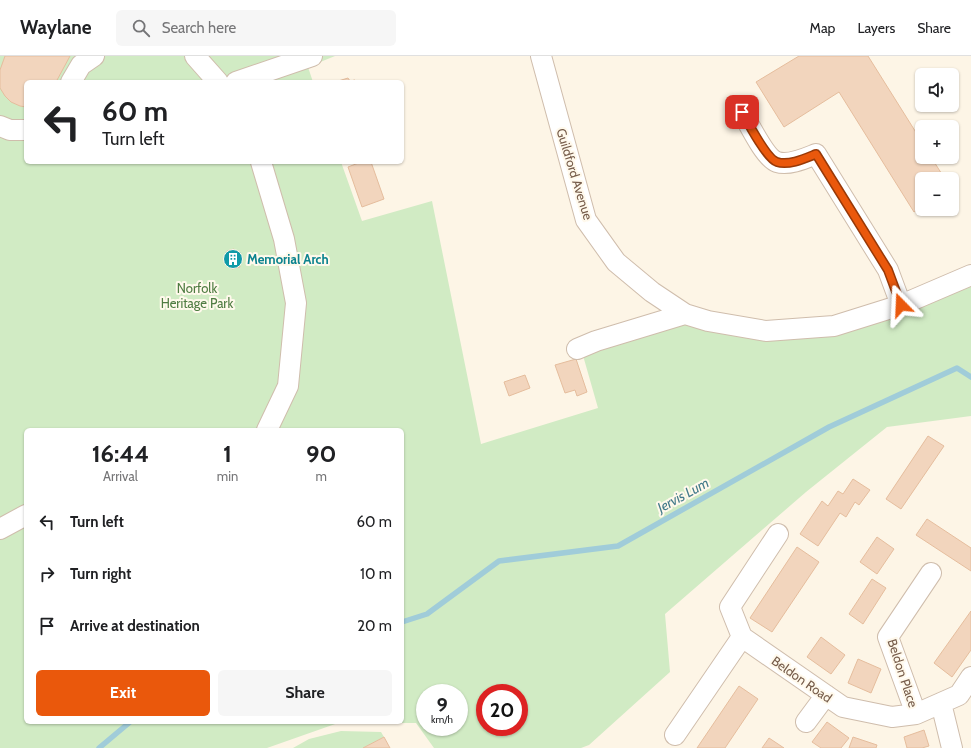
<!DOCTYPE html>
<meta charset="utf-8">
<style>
body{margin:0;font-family:Cabin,sans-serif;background:#f6f6f6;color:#202124;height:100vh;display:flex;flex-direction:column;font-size:15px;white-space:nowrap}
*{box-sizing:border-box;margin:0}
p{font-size:13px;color:#757577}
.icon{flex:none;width:22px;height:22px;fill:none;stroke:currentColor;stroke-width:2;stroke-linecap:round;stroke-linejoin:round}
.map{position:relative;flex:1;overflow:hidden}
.sheet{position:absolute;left:24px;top:372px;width:380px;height:296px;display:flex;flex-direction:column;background:#fff;border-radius:6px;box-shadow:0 1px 3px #0004}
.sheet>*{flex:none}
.hud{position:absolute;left:24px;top:24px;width:380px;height:84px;border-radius:6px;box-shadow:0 1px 3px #0004;background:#fff;color:#202124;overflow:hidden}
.buttons{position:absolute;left:915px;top:12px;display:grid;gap:8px}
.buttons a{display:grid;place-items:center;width:44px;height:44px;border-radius:6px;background:#fff;box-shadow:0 1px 3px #0004;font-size:20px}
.speed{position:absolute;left:416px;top:628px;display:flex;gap:8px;font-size:20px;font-weight:700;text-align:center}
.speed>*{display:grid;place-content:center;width:52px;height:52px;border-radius:50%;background:#fff;box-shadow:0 1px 3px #0004;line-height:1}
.speed small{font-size:10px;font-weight:400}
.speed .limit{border:6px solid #d22;background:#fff;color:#111}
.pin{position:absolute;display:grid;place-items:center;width:34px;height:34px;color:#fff;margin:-17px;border-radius:8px;box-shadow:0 2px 6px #0006}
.me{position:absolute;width:44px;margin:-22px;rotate:339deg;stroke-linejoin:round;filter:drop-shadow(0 0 3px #0008)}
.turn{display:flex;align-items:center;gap:14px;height:84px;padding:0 12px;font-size:18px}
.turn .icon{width:52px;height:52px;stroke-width:2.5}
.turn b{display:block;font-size:28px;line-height:34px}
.eta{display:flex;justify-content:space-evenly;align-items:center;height:68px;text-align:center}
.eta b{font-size:24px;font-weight:700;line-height:28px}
.primary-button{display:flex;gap:8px;margin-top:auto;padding:8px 12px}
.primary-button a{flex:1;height:46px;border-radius:6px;background:#ea580c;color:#fff;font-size:16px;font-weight:700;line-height:46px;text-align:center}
.primary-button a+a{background:#f6f6f6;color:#202124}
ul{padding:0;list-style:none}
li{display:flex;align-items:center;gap:12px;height:52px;padding:0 12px}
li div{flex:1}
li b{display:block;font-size:15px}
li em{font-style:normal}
header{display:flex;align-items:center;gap:24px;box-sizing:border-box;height:56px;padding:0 20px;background:#fff;border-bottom:1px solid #e0e0e0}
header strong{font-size:19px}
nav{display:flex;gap:22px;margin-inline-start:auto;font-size:14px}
.search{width:280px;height:36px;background:#f6f6f6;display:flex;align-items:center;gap:10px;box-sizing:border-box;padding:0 14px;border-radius:6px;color:#757577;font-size:15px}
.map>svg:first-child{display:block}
.green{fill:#d1ebc4;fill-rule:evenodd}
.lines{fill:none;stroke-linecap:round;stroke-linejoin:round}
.stream{stroke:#a0ccd9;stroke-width:5.5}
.building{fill:#f2d5bd;stroke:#e5bd9d}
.minor-casing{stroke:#cfbdac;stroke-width:22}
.minor{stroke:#fff;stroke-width:20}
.route-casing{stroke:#983908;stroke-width:10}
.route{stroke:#ea580c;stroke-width:7}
.labels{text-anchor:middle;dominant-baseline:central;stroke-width:4;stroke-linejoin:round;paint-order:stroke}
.street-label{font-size:13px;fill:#765c4a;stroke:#fff9ec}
.culture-label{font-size:13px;font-weight:bold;fill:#0d838f;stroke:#fff9ec;text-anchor:start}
.park-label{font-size:13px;fill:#4f7c42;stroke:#fff9ec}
.water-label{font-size:14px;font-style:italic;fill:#437a8a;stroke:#fff9ec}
</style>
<header>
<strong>Waylane</strong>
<div class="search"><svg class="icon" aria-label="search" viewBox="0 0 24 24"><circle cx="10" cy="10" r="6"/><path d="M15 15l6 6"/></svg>Search here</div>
<nav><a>Map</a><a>Layers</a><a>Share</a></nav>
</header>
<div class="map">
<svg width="971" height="692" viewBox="0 0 971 692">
<rect width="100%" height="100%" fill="#fdf5e6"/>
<path class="green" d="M0 0H335L308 11 313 26H26V106H341L362 165 432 145 481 388 598 352 582 296 683 263 738 276 908 255 971 230V360L887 371 806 436 665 558 670 616 589 689 581 692H434L416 667H338L267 692H0ZM26 374H402V666H26ZM425 637H459V671H425ZM485 637H519V671H485Z
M341 675 381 676 384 681 363 692H293L309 683Z"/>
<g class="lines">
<path class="stream" d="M402 566 427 558 499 505 618 490 829 371 957 312 971 321
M99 692 130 666"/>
</g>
<path class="building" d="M5 0H70L56 26H26V51L20 50 11 46 5 40 0 32V14Z
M799 0H868L922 86V101H931L945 123H922V151L914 156 839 36 784 71 756 26Z
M348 22 350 25 355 24 356 26H335Z
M361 106H371L384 143 362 151 348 111Z
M234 193 240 211 232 213 227 195Z
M576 303 587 336 577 340 575 334 565 337 555 309Z
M525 319 530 332 509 340 504 326Z
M928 380 944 390 901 453 886 443Z
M853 423 870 434 859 449 855 446 846 461 840 457 818 490 800 478 822 445 828 450 838 435 843 438Z
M927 463 971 492V515L916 479Z
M877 481 894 493 877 518 860 506Z
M797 491 819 506 772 576 750 562Z
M872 523 886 532 863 568 849 558Z
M971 555V594L952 621 934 607Z
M821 581 845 599 831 618 807 601Z
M858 603 881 613 871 637 848 627Z
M739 630 758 643 725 692H697Z
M827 666 849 682 841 692H821L812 686Z
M924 674 929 690 922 692H907L904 681Z
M384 681 390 692H363Z
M853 681 877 689 876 692H849Z
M769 682 784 692H762Z"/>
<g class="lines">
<g class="minor-casing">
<path id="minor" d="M195 0 218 26
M541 0 586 164 616 206 652 236 685 258 708 265 766 275 834 270 901 249 971 219
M71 26 81 9 94 0
M236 26 312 0
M742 56C749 68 765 102 777 106 789 110 806 102 816 98L888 214 901 249
M0 70 10 74H26
M261 106 284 183 296 247 288 330 267 374
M577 293 596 285 685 258
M0 473 26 459
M742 581 730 551 778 478
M941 647 952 692
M916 658 888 581 931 517
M806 666 826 639
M675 679 742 581 843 651 892 661 916 658 959 639 971 621"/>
</g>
<use href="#minor" class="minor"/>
</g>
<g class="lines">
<g class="route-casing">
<path id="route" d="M742 56C748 67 767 103 777 106 789 110 806 102 816 98L888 214 901 249"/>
</g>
<use href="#route" class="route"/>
</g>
<defs>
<g id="building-disc" transform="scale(1)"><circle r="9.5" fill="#0f9aa8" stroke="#fff9ec"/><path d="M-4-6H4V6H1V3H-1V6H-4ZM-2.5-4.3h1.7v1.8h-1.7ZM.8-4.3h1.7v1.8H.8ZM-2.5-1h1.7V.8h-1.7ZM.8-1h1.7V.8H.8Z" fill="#fff"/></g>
</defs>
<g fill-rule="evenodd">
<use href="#building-disc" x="233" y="203"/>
</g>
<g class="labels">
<g class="street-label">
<text transform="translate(575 118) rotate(73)">Guildford Avenue</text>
<text transform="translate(903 617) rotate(72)">Beldon Place</text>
<text transform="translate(802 623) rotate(35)">Beldon Road</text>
</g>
<g class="culture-label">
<text x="247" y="203">Memorial Arch</text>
</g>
<g class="park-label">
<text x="197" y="232">Norfolk<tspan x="197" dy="15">Heritage Park</tspan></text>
</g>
<g class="water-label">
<text transform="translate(683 439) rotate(-29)">Jervis Lum</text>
</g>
</g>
</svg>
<div class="buttons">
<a><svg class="icon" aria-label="sound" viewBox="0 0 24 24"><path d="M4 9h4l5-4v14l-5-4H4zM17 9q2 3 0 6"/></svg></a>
<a>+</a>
<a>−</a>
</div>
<div class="speed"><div>9<small>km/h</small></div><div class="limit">20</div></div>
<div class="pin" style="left:742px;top:56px;background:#d93025"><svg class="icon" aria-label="arrive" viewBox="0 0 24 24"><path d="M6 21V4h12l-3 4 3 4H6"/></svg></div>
<svg class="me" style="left:901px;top:249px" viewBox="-20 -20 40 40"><path d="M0-17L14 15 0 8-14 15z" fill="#ea580c" stroke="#fff" stroke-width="4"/></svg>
<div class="hud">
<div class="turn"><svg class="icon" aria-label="left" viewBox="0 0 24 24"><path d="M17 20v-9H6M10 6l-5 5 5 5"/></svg><div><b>60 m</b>Turn left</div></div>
</div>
<section class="sheet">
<div class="eta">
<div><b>16:44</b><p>Arrival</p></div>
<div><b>1</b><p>min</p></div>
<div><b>90</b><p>m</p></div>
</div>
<ul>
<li><svg class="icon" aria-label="left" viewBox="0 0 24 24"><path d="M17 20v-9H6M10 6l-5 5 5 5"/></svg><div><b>Turn left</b></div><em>60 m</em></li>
<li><svg class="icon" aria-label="right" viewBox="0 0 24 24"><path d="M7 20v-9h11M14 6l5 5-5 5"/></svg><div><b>Turn right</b></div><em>10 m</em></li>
<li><svg class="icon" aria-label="arrive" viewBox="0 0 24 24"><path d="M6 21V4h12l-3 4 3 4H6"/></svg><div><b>Arrive at destination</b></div><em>20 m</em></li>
</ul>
<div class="primary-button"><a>Exit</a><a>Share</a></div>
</section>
</div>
